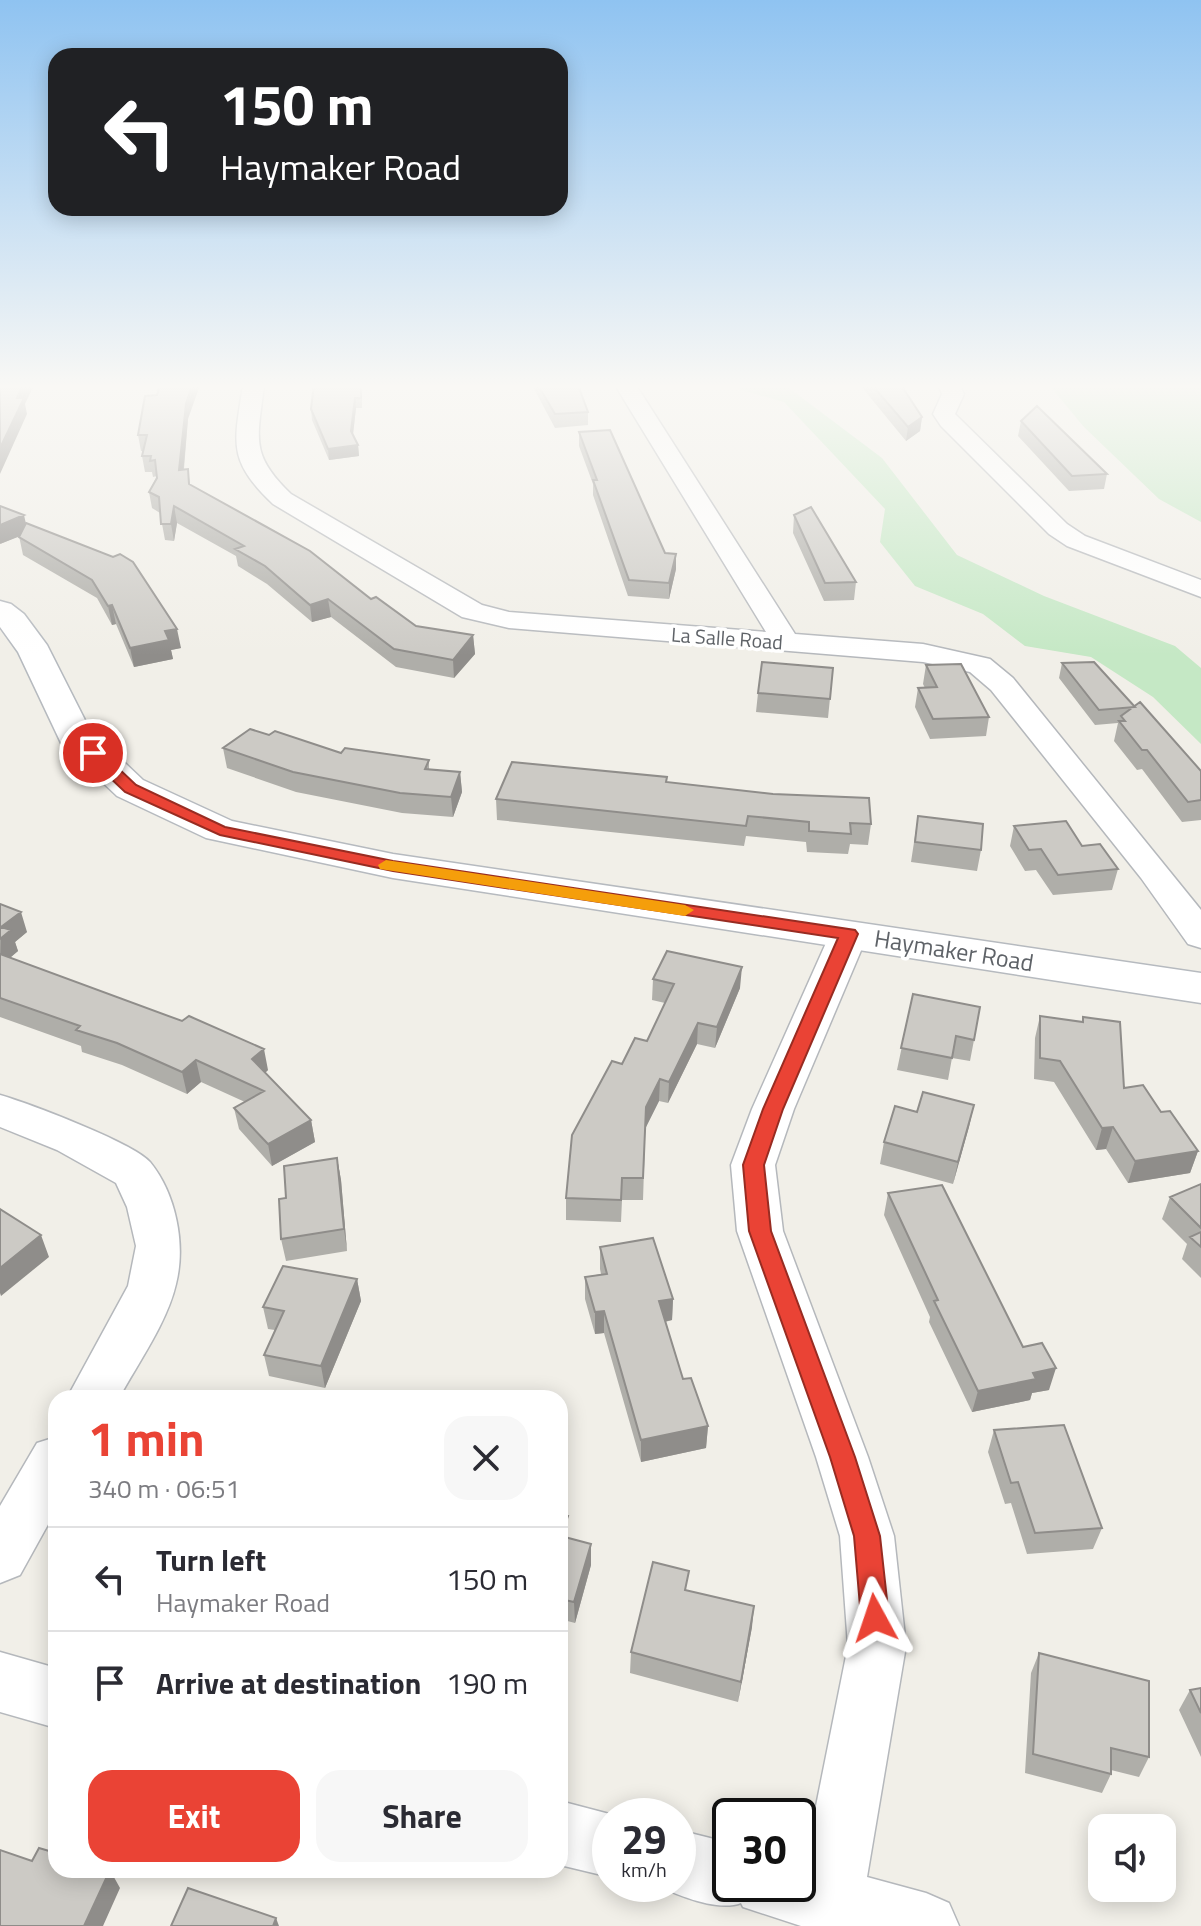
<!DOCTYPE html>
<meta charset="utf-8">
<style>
body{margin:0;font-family:"Titillium Web",sans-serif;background:#f7f7f7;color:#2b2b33;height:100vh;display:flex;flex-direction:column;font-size:30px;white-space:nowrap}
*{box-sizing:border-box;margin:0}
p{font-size:26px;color:#7c7c81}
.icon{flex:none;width:44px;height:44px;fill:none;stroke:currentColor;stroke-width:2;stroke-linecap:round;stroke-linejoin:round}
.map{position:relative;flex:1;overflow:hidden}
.side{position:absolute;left:48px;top:1390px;width:520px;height:488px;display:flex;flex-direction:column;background:#fff;border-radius:24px;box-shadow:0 4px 20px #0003}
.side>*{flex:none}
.guide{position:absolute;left:48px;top:48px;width:520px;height:168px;border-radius:24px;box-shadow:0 4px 20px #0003;background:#202124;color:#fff;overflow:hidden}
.tools{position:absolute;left:1088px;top:1814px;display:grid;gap:16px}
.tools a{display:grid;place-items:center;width:88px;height:88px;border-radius:16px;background:#fff;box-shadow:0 4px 20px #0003;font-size:40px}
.speed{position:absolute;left:592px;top:1798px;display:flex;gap:16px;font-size:40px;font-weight:700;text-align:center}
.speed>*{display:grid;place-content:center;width:104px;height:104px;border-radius:50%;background:#fff;box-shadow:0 4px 20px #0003;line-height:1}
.speed small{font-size:20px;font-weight:400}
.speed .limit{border:4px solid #111;border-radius:12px;background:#fff;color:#111}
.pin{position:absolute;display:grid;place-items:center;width:68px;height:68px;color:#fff;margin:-34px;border:4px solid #fff;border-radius:50%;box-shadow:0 2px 8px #0007}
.me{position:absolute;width:88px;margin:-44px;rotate:355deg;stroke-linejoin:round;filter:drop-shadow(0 0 6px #0008)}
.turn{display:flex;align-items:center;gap:28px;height:168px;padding:0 40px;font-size:36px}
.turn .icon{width:104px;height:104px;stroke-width:2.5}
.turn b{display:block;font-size:56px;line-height:68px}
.round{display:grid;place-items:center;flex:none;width:84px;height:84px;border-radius:24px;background:#f7f7f7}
.head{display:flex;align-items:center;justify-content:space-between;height:136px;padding:0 40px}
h1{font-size:48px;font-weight:700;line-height:60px;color:#ea4335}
.action{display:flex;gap:16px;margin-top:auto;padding:16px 40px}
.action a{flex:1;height:92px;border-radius:24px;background:#ea4335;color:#fff;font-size:32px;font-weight:700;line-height:92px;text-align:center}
.action a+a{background:#f7f7f7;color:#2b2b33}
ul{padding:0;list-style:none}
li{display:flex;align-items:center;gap:24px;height:104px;padding:0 40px;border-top:2px solid #e1e1e2}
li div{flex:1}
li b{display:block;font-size:30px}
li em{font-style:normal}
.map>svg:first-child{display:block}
.green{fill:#c5e8c5}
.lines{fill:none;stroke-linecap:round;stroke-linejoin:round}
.minor-casing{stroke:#b5b8bc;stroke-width:3}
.secondary-casing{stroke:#b6babf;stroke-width:3}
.minor{fill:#fff;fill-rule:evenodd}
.secondary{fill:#fff;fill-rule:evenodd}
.wall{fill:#afaea9}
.shaded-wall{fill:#8f8d8a}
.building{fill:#cccac5;stroke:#8f8d8a;stroke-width:2}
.route{fill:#ea4335;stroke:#982c22;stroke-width:2}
.slow{fill:#f59e0b}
.labels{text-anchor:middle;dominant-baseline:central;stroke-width:7;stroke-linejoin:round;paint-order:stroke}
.far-street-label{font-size:20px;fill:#5f6368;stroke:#fff}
.street-label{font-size:24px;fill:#5f6368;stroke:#fff}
</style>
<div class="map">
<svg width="1201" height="1926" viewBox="0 0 1201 1926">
<rect width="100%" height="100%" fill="#f1efe8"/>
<path class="green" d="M736 385H785L882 458 957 555 1044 596 1175 646 1201 668V744L1153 697 1091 657 1025 646 983 614 915 586 880 542 885 509 784 402 741 390Z
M1049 385H1201V522L1159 499 1084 427Z"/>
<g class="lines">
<g class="minor-casing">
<path id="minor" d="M243 385H264C258 438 249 454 291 494L482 605 509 612 766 632 615 385H636L795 634 923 644 990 659 1013 678 1201 910V948L1188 944 1141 878 991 690 970 672 923 662 509 628 462 617 273 504C227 460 234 444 243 385Z
M938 385H959L964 394 955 414 957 416 1067 524 1085 536 1201 580V597L1067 546 1049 534 941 426 933 414 942 394Z
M849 922 862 926 868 934 794 1109 775 1165 783 1231 868 1457 894 1536 906 1646 867 1877 926 1893 949 1903 959 1926H801L743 1907 741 1903C718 1912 676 1895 655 1884H678V1830L730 1843V1884H798V1860L805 1861 848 1646 840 1536 816 1457 737 1231 731 1165 752 1109 830 934 836 926Z
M0 1095C28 1103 134 1143 150 1162 176 1194 186 1244 176 1284 167 1323 138 1363 119 1398H67L128 1286 136 1246 127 1207 116 1183 57 1150 0 1127Z
M56 1437V1510L20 1575 0 1583V1506L37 1443Z
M0 1652 56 1668V1728L0 1712Z
M560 1801 617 1816H610V1877L560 1865Z"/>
</g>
<g class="secondary-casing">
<path id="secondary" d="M0 601 11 604 24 614 47 645 90 730 143 780 232 821 393 854 1201 973V1003L393 878 206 838 117 796 61 743 18 652 0 627Z"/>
</g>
<use href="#minor" class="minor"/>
<use href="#secondary" class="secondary"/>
</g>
<path class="wall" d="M362 385V408H356L353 435 358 445 359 456 329 460 312 420 311 409Z
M532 385H578L588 412V425L555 428Z
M860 385H901L922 417 920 431 906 441Z
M157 395 188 419 184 469H188L190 485 371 599 416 626 473 635 475 654 454 678 396 667 331 617 312 622 267 584 238 566 236 556 177 523 174 541 165 540 160 513 152 508 149 492 157 476 153 477 152 472H145L142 456 143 451H141L138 435Z
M1021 421 1107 474 1104 489 1069 491 1018 436Z
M579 432 665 553 676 554V569L669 599 628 596 593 495V484L579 446Z
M794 515 856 582 854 600 824 601 793 533Z
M26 523 181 648 171 650 173 659 134 667 116 624 112 625 97 598 23 555 19 536 0 544Z
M1062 663 1134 706 1201 771V820L1182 822 1142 769 1137 770 1114 741 1118 723 1095 725 1059 678Z
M926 665 989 717 986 736 930 739 915 707 918 688H925L923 684Z
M833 668 828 718 756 712 758 693Z
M269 735 341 753 429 760V769L460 772 462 792 453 817 402 813 296 792 227 768 223 748Z
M667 777V782L871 824 868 845 850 844 848 854 807 852 806 842 746 836 744 846 497 820 496 799Z
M918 816 981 850 977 871 911 862Z
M1014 826 1118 869 1112 890 1053 895 1036 870 1025 871 1010 846Z
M0 904 27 932 15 942 18 951 10 958 268 1070 265 1073 311 1120 315 1142 272 1166 239 1129 234 1108 245 1102 201 1082 187 1094 122 1065 82 1052 81 1046 0 1017Z
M653 979 740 988 715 1048 697 1044 668 1103 659 1101 645 1129 643 1200H622L621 1222 566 1220V1198L622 1064 647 1041 665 1003 652 1000Z
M913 994 974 1040 970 1061 952 1058 948 1080 897 1070Z
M1040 1016 1082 1022 1083 1017 1124 1088 1161 1112 1198 1151 1190 1173 1128 1183 1106 1149 1096 1150 1054 1082 1034 1079 1035 1038Z
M974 1105 953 1184 880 1164 884 1142 917 1112Z
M337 1158 341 1180 347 1251 286 1261 281 1239 286 1198Z
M1201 1184V1278L1182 1259 1187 1244 1162 1219 1170 1197Z
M888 1193 1023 1347 1049 1390 1032 1393 1030 1400 972 1412 929 1322 930 1317 884 1215Z
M600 1247 673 1299 672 1320 665 1322 683 1379 708 1426 706 1448 641 1462 604 1333 595 1334 585 1299V1277L601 1274 600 1269Z
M357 1279 361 1301 325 1388 269 1376 264 1355 275 1330 268 1329 263 1307Z
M994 1430 1102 1528 1093 1549 1027 1554 1011 1503 1005 1504 988 1452Z
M560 1514 568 1537 591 1565 575 1623 560 1619Z
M688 1591 752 1627 738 1702 630 1673 631 1652Z
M1039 1653 1149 1757 1139 1777 1111 1770V1774L1102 1793 1025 1773 1031 1673Z
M1201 1688V1757L1179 1710 1190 1690Z"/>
<path class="shaded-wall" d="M23 385H34L25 404 27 414 0 474V448L17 398Z
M192 385H200L188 419 182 486 179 470 186 404Z
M355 398 356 408 352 442 351 431Z
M922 417 920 431 906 441 908 427Z
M358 445 359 456 329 460 328 449Z
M174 506 177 523 174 541 171 524Z
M24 515 28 533 0 544V525Z
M676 554V569L669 599V583Z
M328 599 331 617 312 622 310 605Z
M112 605 116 624 112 625 108 606Z
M177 629 181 648 171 650 173 659 134 667 130 648 165 631Z
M473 635 475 654 454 678 453 660Z
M460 772 462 792 453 817 451 797Z
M21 912 27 932 15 942 18 951 0 966 1 927Z
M742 967 740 988 715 1048 717 1027Z
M698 1023 697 1044 668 1103 669 1082Z
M264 1049 268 1070 256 1081 252 1059Z
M196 1060 201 1082 187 1094 182 1072Z
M660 1079 659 1101 645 1129 643 1200 646 1107Z
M974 1105 969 1127 953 1184 958 1162Z
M311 1120 315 1142 272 1166 268 1144Z
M1113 1127 1106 1149 1096 1150 1102 1128Z
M1198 1151 1190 1173 1128 1183 1135 1161Z
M337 1158 341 1180 347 1251 344 1229Z
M41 1235 49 1257 1 1296 0 1293V1268Z
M357 1279 361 1301 325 1388 321 1366Z
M673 1299 672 1320 658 1323 659 1301Z
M604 1311V1333L595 1334V1312Z
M1056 1368 1049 1390 1032 1393 1030 1400 972 1412 978 1391 1033 1373Z
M708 1426 706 1448 641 1462V1440Z
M568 1516V1537L562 1557 561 1536Z
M591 1544V1565L575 1623 574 1602Z
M754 1606 752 1627 738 1702 741 1682Z
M110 1870 120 1888 103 1926H84Z
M276 1918 279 1926H273Z"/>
<path class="building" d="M0 385H23L17 398H24L0 448Z
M160 385H192L186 404 179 470 188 469 189 484 310 551 371 599 376 597 416 626 473 635 453 660 394 649 328 599 310 605 265 566 235 549 244 546 174 506 171 524H161L159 497 149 492 157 478 155 460 150 461 151 456H142L147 435H138L145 396 157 395Z
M314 385H361V398H355L351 431 358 445 328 449 311 409Z
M538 385H578L588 412 555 414Z
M872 385H901L922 417 908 427Z
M1037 406 1107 474 1072 476 1021 421Z
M610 430 665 553 676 554 669 583 629 580 593 480H597L579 432Z
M0 506 24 515 0 525Z
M811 507 856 582 825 583 794 515Z
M26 523 113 557 120 554 133 562 177 629 165 631 169 640 130 648 112 605 108 606 92 580 19 537Z
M762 662 833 668 830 699 758 693Z
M1094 662 1135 707 1099 710 1062 663Z
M961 664 989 717 933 719 918 688 937 687 926 665Z
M1140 702 1201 771V800L1188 802 1147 750H1142L1119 721H1125L1121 716Z
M250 729 269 735 275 731 341 753 345 748 429 760 425 769 460 772 451 797 400 793 293 772 223 748Z
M512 762 667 777 666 782 773 794 869 798 871 824 850 823 851 834 809 831V822L748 816 746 826 496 799Z
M918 816 983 824 981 850 915 842Z
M1066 821 1082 846 1100 844 1118 869 1058 875 1041 849 1029 850 1014 826Z
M0 904 21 912 1 927 11 930 0 939Z
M667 951 742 967 717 1027 698 1023 669 1082 660 1079 646 1107 643 1178H622L621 1200 566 1198 572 1135 612 1061 622 1064 635 1038 647 1041 674 984 653 979Z
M0 954 182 1021 189 1016 264 1049 252 1059 311 1120 268 1144 234 1108 264 1091 196 1060 182 1072 117 1043 76 1030 80 1026 0 998Z
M913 994 980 1007 974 1040 956 1036 952 1058 901 1048Z
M1040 1016 1083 1022V1017L1120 1022 1124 1088 1143 1085 1161 1112 1170 1111 1198 1151 1135 1161 1113 1127 1102 1128 1060 1061 1040 1058Z
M923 1092 974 1105 958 1162 884 1142 895 1106 917 1112Z
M337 1158 344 1229 281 1239 279 1199 286 1198 284 1166Z
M1201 1184V1228L1170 1197Z
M942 1185 1023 1347 1042 1343 1056 1368 1033 1373 1036 1379 978 1391 934 1301 938 1300 888 1193Z
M0 1209 41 1235 0 1268Z
M1201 1232V1247L1190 1237Z
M653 1238 673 1299 659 1301 683 1379 691 1378 708 1426 641 1440 604 1311 595 1312 585 1277 607 1274 600 1247Z
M283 1266 357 1279 321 1366 264 1355 284 1311 263 1307Z
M1064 1425 1102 1528 1035 1533 1018 1482 1011 1483 994 1430Z
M560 1514 568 1516 561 1536 591 1544 574 1602 560 1599Z
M653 1562 689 1571 685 1590 754 1606 741 1682 631 1652Z
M1039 1653 1149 1681V1757L1111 1748V1774L1033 1754Z
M1201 1688V1713L1190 1690Z
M39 1848 56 1853V1870H110L84 1926H0V1850L32 1861Z
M188 1888 276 1918 273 1926H171Z"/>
<linearGradient id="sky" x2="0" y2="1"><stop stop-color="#8fc3f1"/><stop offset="0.59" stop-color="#f9f8f5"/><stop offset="1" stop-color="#f9f8f5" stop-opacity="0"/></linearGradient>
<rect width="1201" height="655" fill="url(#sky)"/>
<path class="route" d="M93 748 98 749 136 785 225 827 393 861 855 930 858 934 783 1109 764 1165 771 1231 855 1457 880 1536 889 1618 885 1628 875 1632 865 1628 861 1618 854 1536 830 1457 749 1231 743 1165 763 1109 838 938 393 871 220 835 125 792 87 756 85 753Z"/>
<path class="slow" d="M386 860 685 905 694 910 685 916 380 869 378 865Z"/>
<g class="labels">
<g class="far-street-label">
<text transform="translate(727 638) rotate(4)">La Salle Road</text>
</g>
<g class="street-label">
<text transform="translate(954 950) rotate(9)">Haymaker Road</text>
</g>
</g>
</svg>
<div class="tools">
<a><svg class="icon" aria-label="sound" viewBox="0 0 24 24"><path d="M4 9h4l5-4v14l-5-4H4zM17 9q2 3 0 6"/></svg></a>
</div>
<div class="speed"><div>29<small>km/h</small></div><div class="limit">30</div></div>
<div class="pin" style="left:93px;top:753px;background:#d93025"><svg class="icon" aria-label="arrive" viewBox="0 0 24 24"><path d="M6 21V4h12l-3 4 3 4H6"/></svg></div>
<svg class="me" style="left:875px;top:1618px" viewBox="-20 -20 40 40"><path d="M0-17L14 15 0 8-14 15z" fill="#ea4335" stroke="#fff" stroke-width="4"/></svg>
<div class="guide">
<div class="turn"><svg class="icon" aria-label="left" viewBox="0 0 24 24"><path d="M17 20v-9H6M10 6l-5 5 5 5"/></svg><div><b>150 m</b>Haymaker Road</div></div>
</div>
<section class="side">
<div class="head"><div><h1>1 min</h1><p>340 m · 06:51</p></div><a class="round"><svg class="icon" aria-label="close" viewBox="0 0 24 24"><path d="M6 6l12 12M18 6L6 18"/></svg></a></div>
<ul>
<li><svg class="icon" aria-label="left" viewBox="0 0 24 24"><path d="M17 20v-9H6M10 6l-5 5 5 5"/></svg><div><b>Turn left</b><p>Haymaker Road</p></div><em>150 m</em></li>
<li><svg class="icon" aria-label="arrive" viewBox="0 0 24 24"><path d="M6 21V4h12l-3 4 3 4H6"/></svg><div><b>Arrive at destination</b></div><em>190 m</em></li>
</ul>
<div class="action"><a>Exit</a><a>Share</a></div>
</section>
</div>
